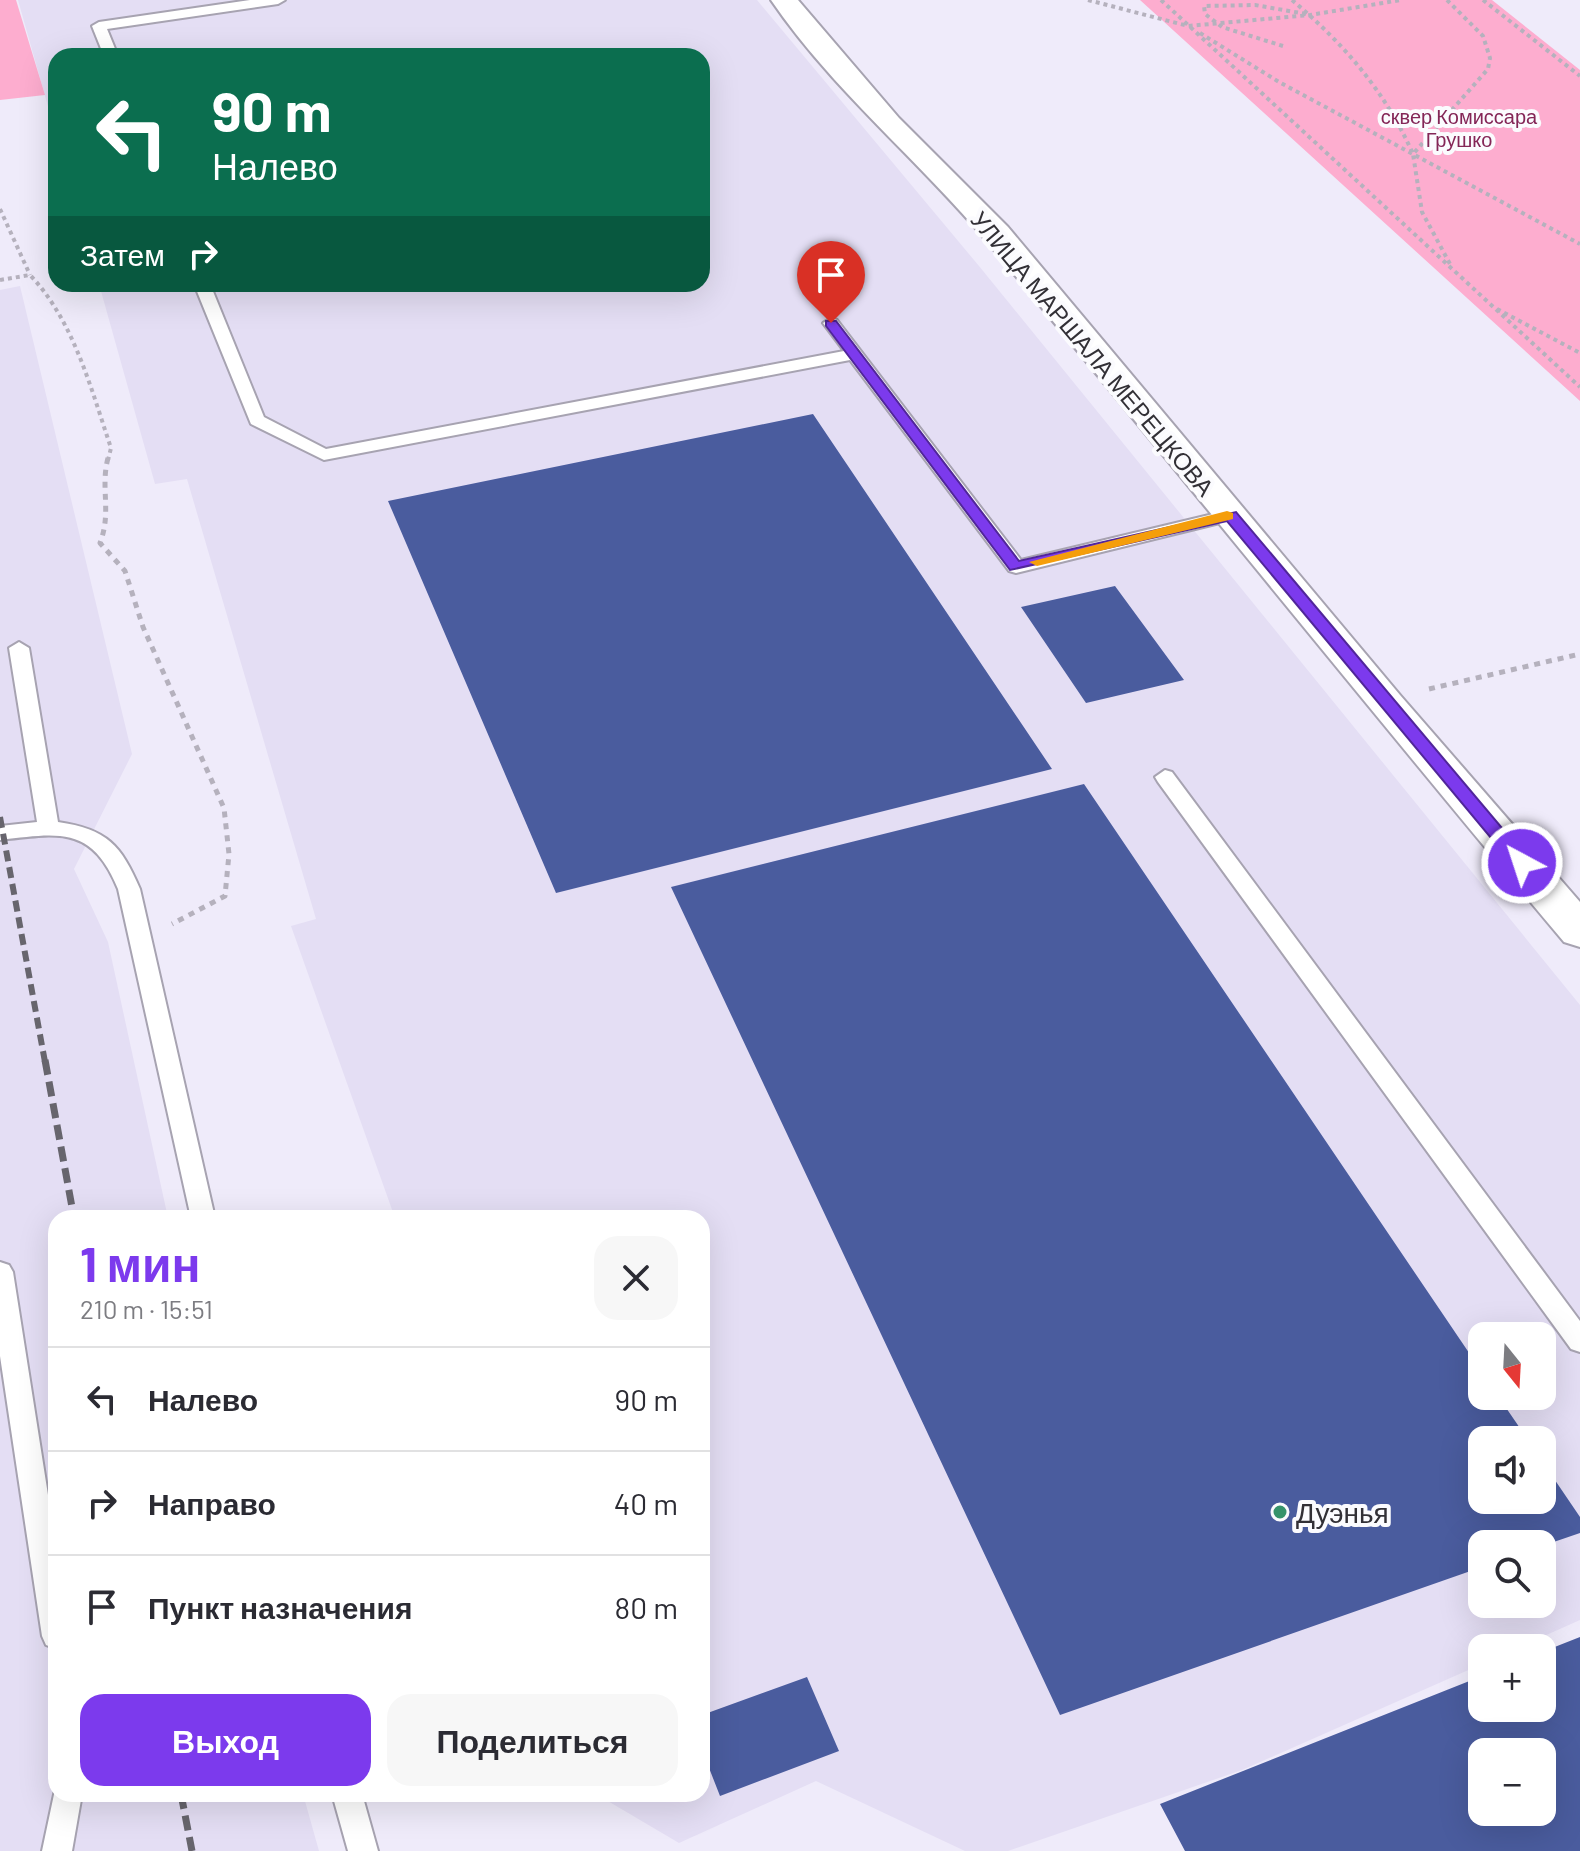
<!DOCTYPE html>
<html lang="ru">
<meta charset="utf-8">
<style>
body{margin:0;font-family:Barlow,sans-serif;background:#f7f7f7;color:#2b2b33;height:100vh;display:flex;flex-direction:column;font-size:30px;white-space:nowrap}
*{box-sizing:border-box;margin:0}
p{font-size:26px;color:#7c7c81}
.icon{flex:none;width:44px;height:44px;fill:none;stroke:currentColor;stroke-width:2;stroke-linecap:round;stroke-linejoin:round}
.map{position:relative;flex:1;overflow:hidden}
.drawer{position:absolute;left:48px;top:1210px;width:662px;height:592px;display:flex;flex-direction:column;background:#fff;border-radius:24px;box-shadow:0 8px 32px #0002}
.drawer>*{flex:none}
.guide{position:absolute;left:48px;top:48px;width:662px;height:244px;border-radius:24px;box-shadow:0 8px 32px #0002;background:#0b6e4f;color:#fff;overflow:hidden}
.needle{width:52px;rotate:162deg}
.tools{position:absolute;left:1468px;top:1322px;display:grid;gap:16px}
.tools a{display:grid;place-items:center;width:88px;height:88px;border-radius:16px;background:#fff;box-shadow:0 8px 32px #0002;font-size:40px}
.pin{position:absolute;display:grid;place-items:center;width:68px;height:68px;color:#fff;margin:-82px -34px;border-radius:50% 50% 50% 0;rotate:-45deg;box-shadow:0 0 8px #0007}
.pin .icon{rotate:45deg}
.me{position:absolute;width:88px;margin:-44px;rotate:320deg;stroke-linejoin:round;filter:drop-shadow(0 0 6px #0008)}
.turn{display:flex;align-items:center;gap:28px;height:168px;padding:0 32px;font-size:36px}
.turn .icon{width:104px;height:104px;stroke-width:2.5}
.turn b{display:block;font-size:56px;line-height:68px}
.then{display:flex;align-items:center;height:76px;padding:0 32px;background:#0003;gap:16px;font-size:30px}
.round{display:grid;place-items:center;flex:none;width:84px;height:84px;border-radius:24px;background:#f7f7f7}
.head{display:flex;align-items:center;justify-content:space-between;height:136px;padding:0 32px}
h1{font-size:48px;font-weight:700;line-height:60px;color:#7c3aed}
.button{display:flex;gap:16px;margin-top:auto;padding:16px 32px}
.button a{flex:1;height:92px;border-radius:24px;background:#7c3aed;color:#fff;font-size:32px;font-weight:700;line-height:92px;text-align:center}
.button a+a{background:#f7f7f7;color:#2b2b33}
ul{padding:0;list-style:none}
li{display:flex;align-items:center;gap:24px;height:104px;padding:0 32px;border-top:2px solid #e1e1e2}
li div{flex:1}
li b{display:block;font-size:30px}
li em{font-style:normal}
.map>svg:first-child{display:block}
.built{fill:#e4def4;fill-rule:evenodd}
.green{fill:#fdadcf}
.building{fill:#4a5c9e;fill-rule:evenodd}
.lines{fill:none;stroke-linecap:round;stroke-linejoin:round}
.service-casing{stroke:#a7a3b1;stroke-width:4}
.minor-casing{stroke:#a7a3b1;stroke-width:4}
.path-far1{stroke:#b5b1bd;stroke-width:4;stroke-dasharray:4 4;stroke-linecap:butt}
.path{stroke:#b5b1bd;stroke-width:5;stroke-dasharray:6 6;stroke-linecap:butt}
.service{fill:#fff;fill-rule:evenodd}
.minor{fill:#fff;fill-rule:evenodd}
.rail-far1{stroke:#67656d;stroke-width:6;stroke-dasharray:11 6;stroke-linecap:butt}
.rail{stroke:#67656d;stroke-width:7;stroke-dasharray:15 7;stroke-linecap:butt}
.route{fill:#7c3aed;stroke:#51269a;stroke-width:2}
.slow{fill:#f59e0b}
.poi-dot{fill:#36936b;stroke:#fbfbfe;stroke-width:3}
.labels{text-anchor:middle;dominant-baseline:central;stroke-width:8;stroke-linejoin:round;paint-order:stroke}
.far-park-label{font-size:20px;fill:#842657;stroke:#fbfbfe}
.street-label{font-size:24px;fill:#323036;stroke:#fbfbfe}
.near-poi-label{font-size:28px;fill:#323036;stroke:#fbfbfe;text-anchor:start}
</style>
<div class="map">
<svg width="1580" height="1851" viewBox="0 0 1580 1851">
<rect width="100%" height="100%" fill="#efebfa"/>
<path class="built" d="M18 0H757L979 266 1580 1005V1620L1517 1648H1482V1664L1242 1770 1008 1851H965L816 1781 679 1843 601 1797 599 1794H702V1218H395L291 926 316 919 187 479 155 484 99 284H702V56H56V135ZM1482 1336H1542V1396H1482ZM1482 1440H1542V1500H1482ZM1482 1544H1542V1604H1482Z
M20 286 132 754 74 869 108 942 168 1218H56V1794H303L319 1851H0V290Z"/>
<path class="green" d="M0 0H16L45 95 0 100Z
M1140 0H1492L1580 70V401Z"/>
<path class="building" d="M813 414 1052 769 556 893 388 501Z
M1115 586 1184 680 1086 703 1021 607Z
M1084 784 1482 1372V1396H1498L1528 1440H1482V1500H1542V1461L1580 1517V1533L1542 1546 1482 1544V1567L1060 1715 671 887Z
M1580 1637V1851H1185L1160 1804 1482 1676V1708H1542V1652ZM1482 1752H1542V1812H1482Z
M807 1677 839 1751 720 1796 702 1750V1715Z"/>
<g class="lines">
<g class="service-casing">
<path id="service" d="M250 0H285L278 4 107 29 118 56H104L92 26 99 22Z
M194 284H210L264 417 326 449 844 351 823 323 831 318 837 320 1021 560 1230 510 1239 515 1236 519 1016 573 1009 571 850 360 324 460 251 424Z
M19 642 29 648 58 822C107 829 121 845 140 889L215 1218H191L118 889C92 826 60 833 0 840V826L37 822 9 648Z
M1165 770 1172 772 1580 1321V1352L1571 1349 1158 782 1155 777Z
M0 1262 9 1265 13 1272 56 1546V1649L46 1645 42 1636 0 1356Z
M56 1785V1794H82L72 1851H42Z
M332 1794H362L378 1851H348Z"/>
</g>
<g class="minor-casing">
<path id="minor" d="M771 0H798L899 118 1008 227 1400 695 1580 902V947L1564 942C1370 711 1182 476 989 244 920 161 833 91 771 0Z"/>
</g>
<path class="path-far1" d="M1088 0 1188 26 1310 15 1401 0
M1161 0 1580 387
M1292 0C1344 44 1385 91 1413 154
M1447 0 1483 36 1490 58 1488 69 1413 154 1422 212 1450 264
M1483 0 1580 76
M1200 33 1279 82 1580 244
M1283 46 1222 27 1205 14 1204 6 1255 5 1306 14
M0 209 30 275
M0 280 30 275C74 321 91 389 111 448L108 460
M1497 309 1580 353"/>
<path class="path" d="M108 458C100 488 112 512 100 543L125 571 143 627 224 808 229 854 225 896 172 924
M1429 689 1580 654"/>
<use href="#service" class="service"/>
<use href="#minor" class="minor"/>
<path class="rail-far1" d="M0 817 45 1062"/>
<path class="rail" d="M45 1060 74 1218
M181 1794 192 1851"/>
</g>
<path class="route" d="M826 321H836L1019 561 1236 512 1528 859V868H1516L1227 521 1010 570 826 326Z"/>
<path class="slow" d="M1227 511 1233 513V519L1037 566 1029 562Z"/>
<circle class="poi-dot" cx="1280" cy="1512" r="8"/>
<g class="labels">
<g class="far-park-label">
<text x="1459" y="116">сквер Комиссара<tspan x="1459" dy="23">Грушко</tspan></text>
</g>
<g class="street-label">
<text transform="translate(1093 353) rotate(50)">УЛИЦА МАРШАЛА МЕРЕЦКОВА</text>
</g>
<g class="near-poi-label">
<text x="1296" y="1512">Дуэнья</text>
</g>
</g>
</svg>
<div class="tools">
<a><svg class="needle" viewBox="-14 -14 28 28"><path d="M0-13l5 13h-10z" fill="#e53935"/><path d="M0 13l5-13h-10z" fill="#7c7c81"/></svg></a>
<a><svg class="icon" aria-label="sound" viewBox="0 0 24 24"><path d="M4 9h4l5-4v14l-5-4H4zM17 9q2 3 0 6"/></svg></a>
<a><svg class="icon" aria-label="search" viewBox="0 0 24 24"><circle cx="10" cy="10" r="6"/><path d="M15 15l6 6"/></svg></a>
<a>+</a>
<a>−</a>
</div>
<div class="pin" style="left:831px;top:323px;background:#d93025"><svg class="icon" aria-label="arrive" viewBox="0 0 24 24"><path d="M6 21V4h12l-3 4 3 4H6"/></svg></div>
<svg class="me" style="left:1522px;top:863px" viewBox="-20 -20 40 40"><circle r="17" fill="#7c3aed" stroke="#fff" stroke-width="3"/><path d="M0-11L8 9 0 5-8 9z" fill="#fff"/></svg>
<div class="guide">
<div class="turn"><svg class="icon" aria-label="left" viewBox="0 0 24 24"><path d="M17 20v-9H6M10 6l-5 5 5 5"/></svg><div><b>90 m</b>Налево</div></div>
<div class="then">Затем<svg class="icon" aria-label="right" viewBox="0 0 24 24"><path d="M7 20v-9h11M14 6l5 5-5 5"/></svg></div>
</div>
<section class="drawer">
<div class="head"><div><h1>1 мин</h1><p>210 m · 15:51</p></div><a class="round"><svg class="icon" aria-label="close" viewBox="0 0 24 24"><path d="M6 6l12 12M18 6L6 18"/></svg></a></div>
<ul>
<li><svg class="icon" aria-label="left" viewBox="0 0 24 24"><path d="M17 20v-9H6M10 6l-5 5 5 5"/></svg><div><b>Налево</b></div><em>90 m</em></li>
<li><svg class="icon" aria-label="right" viewBox="0 0 24 24"><path d="M7 20v-9h11M14 6l5 5-5 5"/></svg><div><b>Направо</b></div><em>40 m</em></li>
<li><svg class="icon" aria-label="arrive" viewBox="0 0 24 24"><path d="M6 21V4h12l-3 4 3 4H6"/></svg><div><b>Пункт назначения</b></div><em>80 m</em></li>
</ul>
<div class="button"><a>Выход</a><a>Поделиться</a></div>
</section>
</div>
